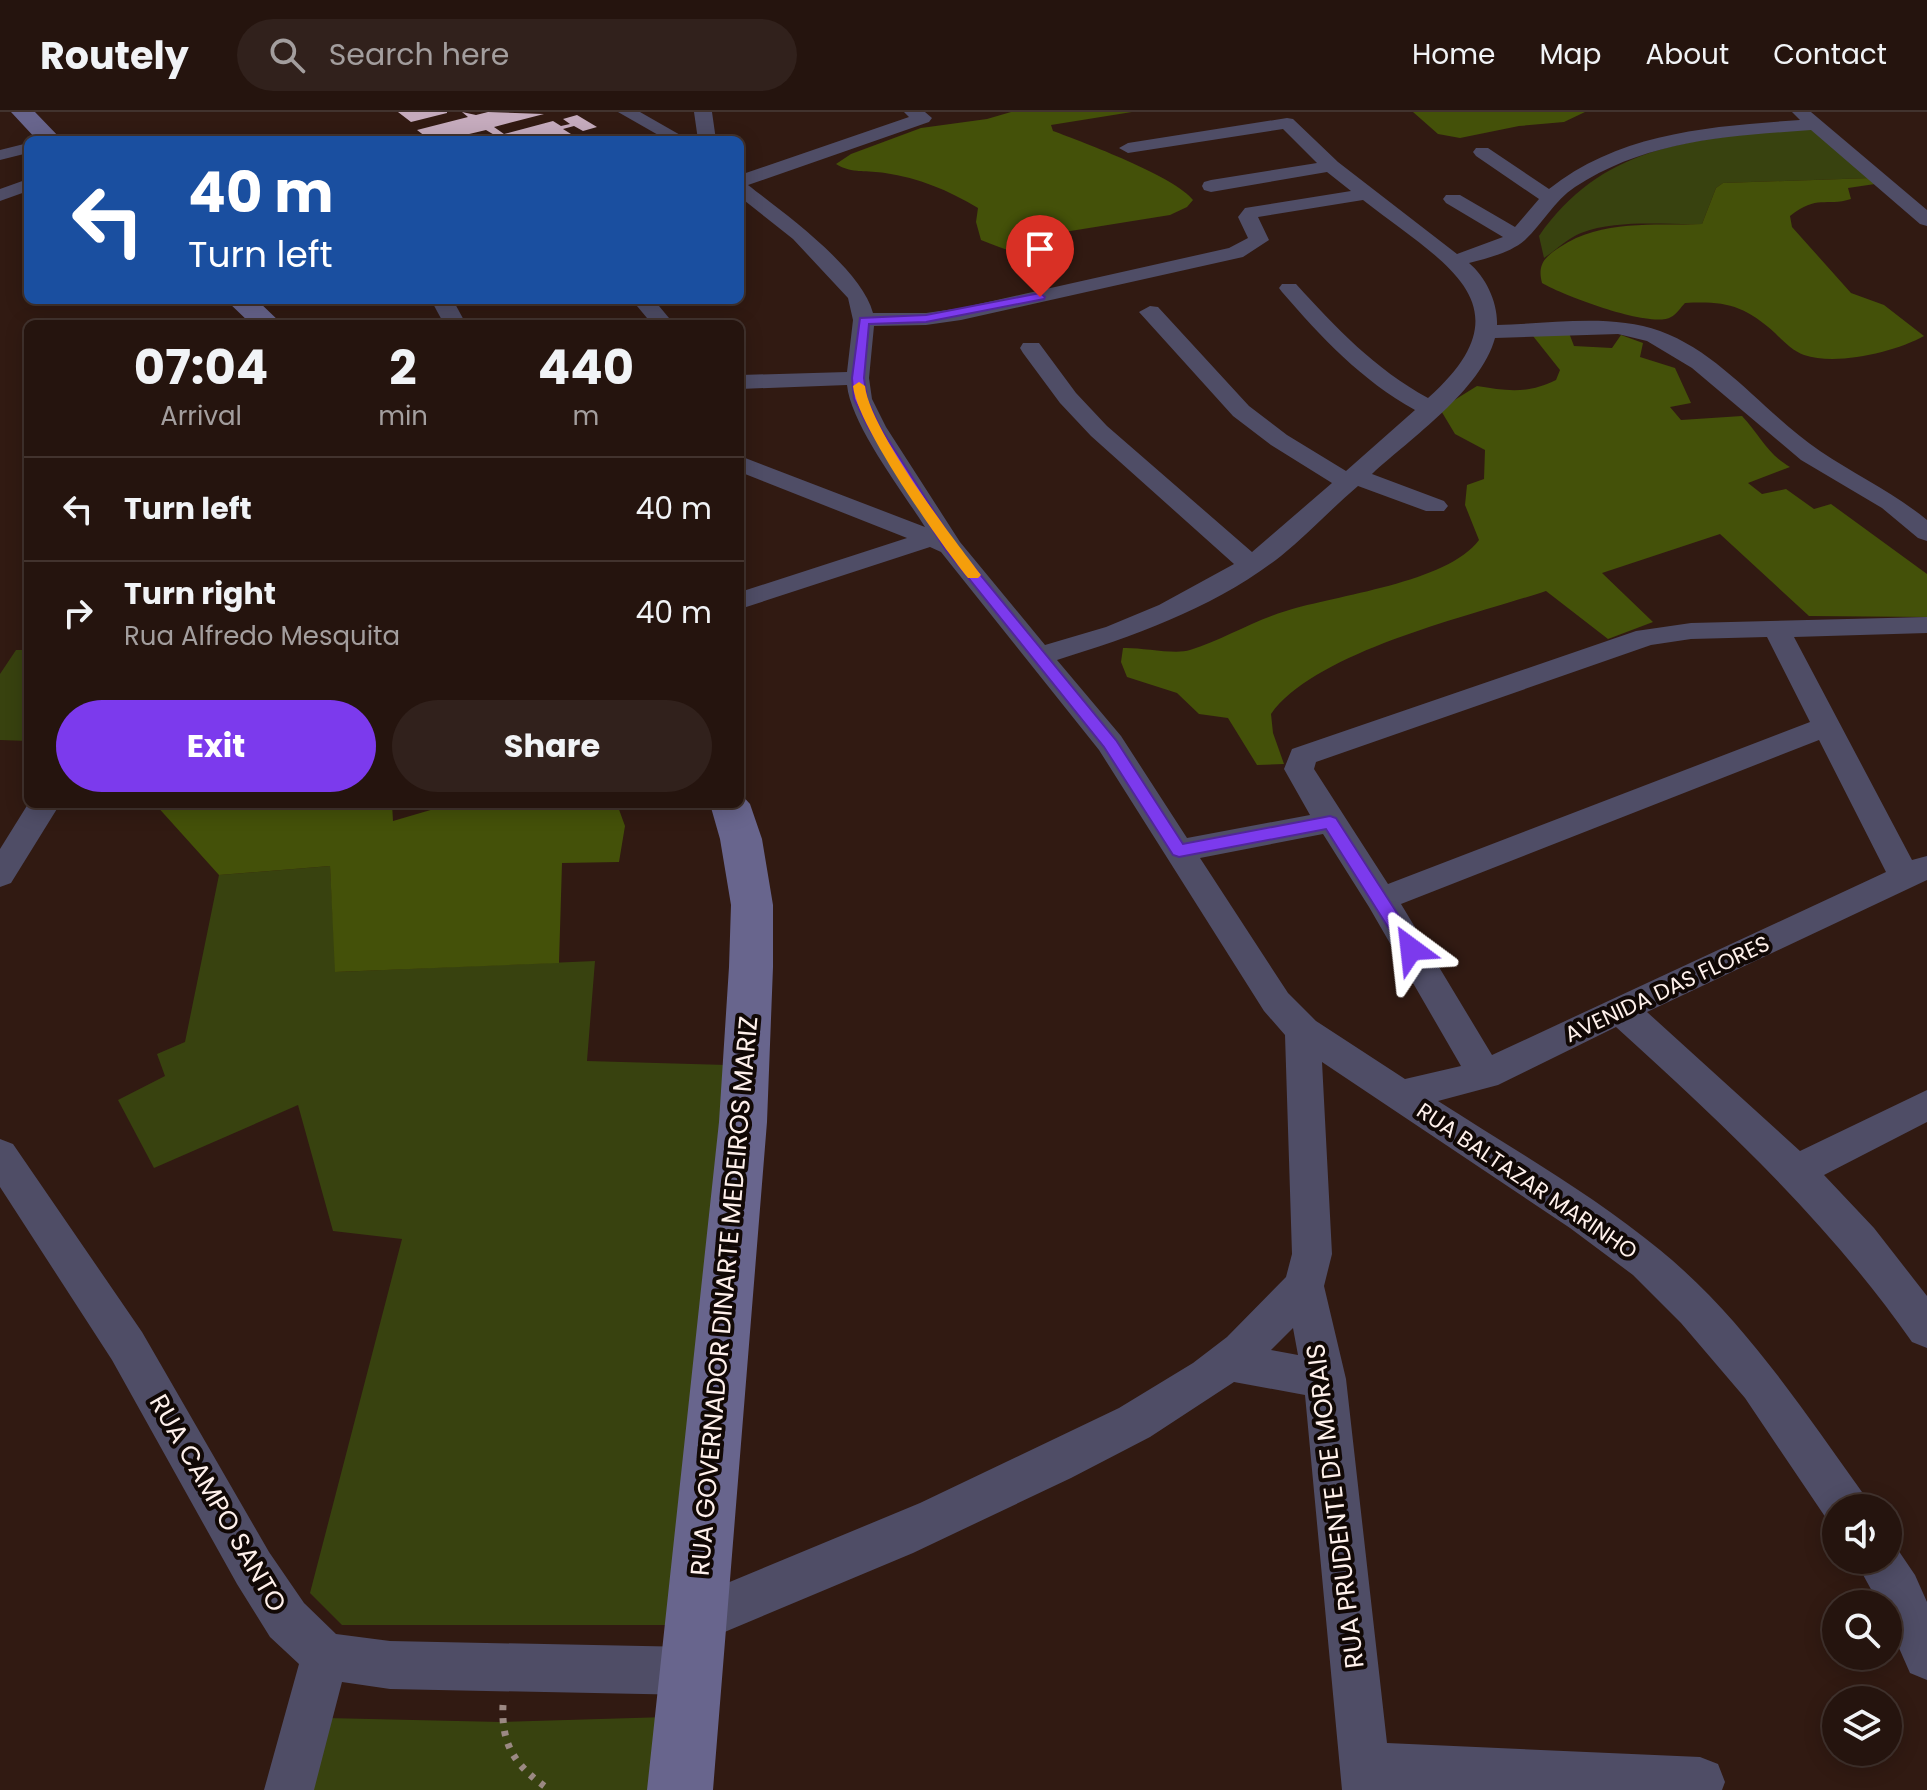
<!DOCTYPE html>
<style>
body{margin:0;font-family:Poppins,sans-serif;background:#31211c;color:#f1f3f6;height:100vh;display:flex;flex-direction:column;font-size:30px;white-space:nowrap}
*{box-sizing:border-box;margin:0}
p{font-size:26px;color:#a39e9e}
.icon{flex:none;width:44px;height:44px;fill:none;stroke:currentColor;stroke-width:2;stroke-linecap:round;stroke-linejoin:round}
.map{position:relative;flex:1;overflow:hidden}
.side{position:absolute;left:24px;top:208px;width:720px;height:488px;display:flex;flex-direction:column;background:#25140e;border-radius:12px;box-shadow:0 4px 20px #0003,0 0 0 2px #42332e}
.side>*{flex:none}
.banner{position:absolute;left:24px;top:24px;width:720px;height:168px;border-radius:12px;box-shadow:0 4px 20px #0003,0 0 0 2px #42332e;background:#1a4fa0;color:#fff;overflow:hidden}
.tools{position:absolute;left:1822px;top:1382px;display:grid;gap:16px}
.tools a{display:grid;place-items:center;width:80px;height:80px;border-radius:50%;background:#25140e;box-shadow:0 4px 20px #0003,0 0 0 2px #42332e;font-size:40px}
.pin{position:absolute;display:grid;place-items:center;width:68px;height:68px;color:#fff;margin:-82px -34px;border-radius:50% 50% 50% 0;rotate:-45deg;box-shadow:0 0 8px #0007}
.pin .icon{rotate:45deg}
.me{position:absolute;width:88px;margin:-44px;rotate:330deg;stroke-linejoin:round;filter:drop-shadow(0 0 6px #0008)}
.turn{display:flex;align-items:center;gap:28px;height:168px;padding:0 32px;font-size:36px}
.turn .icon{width:104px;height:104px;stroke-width:2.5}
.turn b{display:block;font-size:56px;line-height:68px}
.eta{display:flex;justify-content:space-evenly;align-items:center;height:136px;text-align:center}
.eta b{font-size:48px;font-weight:700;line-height:56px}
.primary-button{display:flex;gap:16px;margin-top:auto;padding:16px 32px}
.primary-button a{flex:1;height:92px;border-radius:48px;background:#7c3aed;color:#fff;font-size:32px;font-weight:700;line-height:92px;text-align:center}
.primary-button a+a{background:#31211c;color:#f1f3f6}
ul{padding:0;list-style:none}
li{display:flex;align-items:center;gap:24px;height:104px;padding:0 32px;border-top:2px solid #42332e}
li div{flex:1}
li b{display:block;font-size:30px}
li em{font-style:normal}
header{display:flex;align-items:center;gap:48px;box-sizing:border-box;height:112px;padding:0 40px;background:#25140e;border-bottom:2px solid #42332e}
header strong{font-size:38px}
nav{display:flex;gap:44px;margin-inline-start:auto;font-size:28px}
.search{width:560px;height:72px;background:#31211c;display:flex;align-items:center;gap:20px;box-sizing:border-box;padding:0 28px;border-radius:44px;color:#a39e9e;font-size:30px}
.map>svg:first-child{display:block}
.green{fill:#38420f}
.forest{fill:#445109}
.building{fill:#c5abbd}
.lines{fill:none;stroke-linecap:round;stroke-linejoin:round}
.path{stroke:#9b8983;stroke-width:7;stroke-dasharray:5 8;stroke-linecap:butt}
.street{fill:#4f4d66;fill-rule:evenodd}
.secondary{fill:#68658d;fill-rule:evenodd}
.route{fill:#7c3aed;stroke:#51269a;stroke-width:2}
.slow{fill:#f59e0b}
.labels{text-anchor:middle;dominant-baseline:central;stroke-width:8;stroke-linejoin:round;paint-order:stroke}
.street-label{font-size:22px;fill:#fef0eb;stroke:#110805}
.near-street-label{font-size:26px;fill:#fef0eb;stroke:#110805}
</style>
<header>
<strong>Routely</strong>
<div class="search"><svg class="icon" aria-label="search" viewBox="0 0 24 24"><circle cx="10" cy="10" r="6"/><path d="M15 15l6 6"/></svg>Search here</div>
<nav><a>Home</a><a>Map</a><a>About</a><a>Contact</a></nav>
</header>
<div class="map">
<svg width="1927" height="1678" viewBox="0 0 1927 1678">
<rect width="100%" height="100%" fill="#311a12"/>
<path class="green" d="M1810 16 1871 66 1723 71 1716 76 1702 112C1664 113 1618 107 1581 121 1568 126 1556 138 1544 146L1539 124C1608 26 1702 28 1810 16Z
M16 538H28V629L0 628V562Z
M330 754 336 860 595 849 587 949 727 953 666 1513H342L310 1481 402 1127 333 1119 298 993 154 1056 118 988 165 964 157 942 185 930 219 763Z
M667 1605 661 1678H312L326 1606 501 1610Z"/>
<path class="forest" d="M1011 0H1132L1051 13 1053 19C1083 30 1176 65 1193 88L1187 95 1170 103 1058 121 1053 127 1055 138C1031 150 1004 137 981 128L976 110 978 96C948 78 919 66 885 61 868 58 852 62 836 52L851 42 921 16 987 7Z
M1413 0H1585L1564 10 1519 14 1460 26 1438 22Z
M1871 66 1875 72 1848 76 1851 87C1825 95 1818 82 1790 104L1792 115 1851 181 1884 193 1924 224C1895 240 1837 254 1804 243 1793 239 1783 229 1775 221 1744 193 1725 189 1685 191 1681 195 1676 203 1671 205 1651 217 1562 183 1542 171 1537 152 1545 145 1560 135 1602 107 1653 114 1702 112L1716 76 1723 71Z
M1569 221 1574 234 1612 236 1621 223 1643 231 1640 245 1675 256 1691 291 1670 295 1681 308 1742 304C1760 323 1767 342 1790 355L1748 371 1762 382 1786 377 1814 397 1831 392 1927 462V505L1809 504 1720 422 1602 461 1653 510 1608 527 1546 479C1471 504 1316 539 1271 602L1273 621 1284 652 1257 653 1228 606 1199 602 1177 581 1127 565 1121 550 1123 536C1140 535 1175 543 1190 538 1222 528 1253 509 1286 499 1336 483 1447 471 1479 428L1465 393 1467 373 1484 367 1485 338 1455 322 1440 297 1477 274C1507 279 1528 282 1556 268L1560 258 1533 224Z
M155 692H392L393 709 451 692H617L625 714 619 750 562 751 559 851 335 860 330 754 219 763Z"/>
<path class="building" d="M398 0H447V1L411 10Z
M462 0 476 3 488 0 544 2 494 15 504 22 553 9 561 14 570 12 563 7 577 3 597 15 583 19 574 14 563 17 571 22 547 28H486L496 24 486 18 444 28H430L417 18 468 5Z"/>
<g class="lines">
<path class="path" d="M503 1593C501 1634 516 1655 550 1678"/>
<path class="street" d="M618 0H640L689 28H667Z
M694 0H712L716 28H698Z
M904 0H925L932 6 929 10 748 73C785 102 861 156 873 201H926L961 196 1229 136 1248 126 1238 105 1245 96 1351 79 1327 60 1211 80 1204 78 1202 74 1204 70 1211 68 1317 51 1283 17 1128 41 1119 36 1128 31 1287 6 1293 7 1338 50 1457 142 1503 125 1446 91 1443 87 1446 83H1460L1515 115 1539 87 1476 44 1473 40 1476 36H1488L1549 77C1620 20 1713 14 1800 8L1792 0H1811L1927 98V114L1920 112 1811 18C1728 24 1647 28 1575 75 1554 89 1543 111 1525 128 1510 141 1488 146 1469 151 1486 165 1498 191 1497 213 1549 212 1610 201 1660 219 1723 242 1766 303 1820 339 1856 363 1894 381 1927 408V429L1918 426 1882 396 1801 348 1692 256 1647 229 1618 222 1495 226C1481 278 1411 326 1372 362L1444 389 1448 394 1444 399H1426L1358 374C1332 396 1308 422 1281 444 1216 495 1135 524 1057 548L1121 624 1187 726 1310 703 1284 657 1292 637 1636 519 1691 511 1927 505V521L1794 525 1912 748 1927 744V768L1647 900 1800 1039 1927 978V1010L1824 1063 1874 1116 1927 1184V1236L1912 1230C1828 1110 1724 1013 1616 915L1498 973 1438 989C1513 1037 1592 1082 1660 1138 1742 1205 1801 1295 1862 1380L1869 1396H1836V1414L1830 1412 1745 1286 1681 1211 1633 1163 1570 1116 1322 950 1332 1142 1324 1174 1346 1267 1387 1631 1700 1645 1718 1652 1725 1670 1722 1678H1342L1305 1283 1234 1270 1150 1325 1071 1366 913 1441 696 1532 679 1525 672 1508 679 1491 920 1391 1119 1296 1193 1251 1227 1225 1286 1165 1292 1142 1285 923 1264 899 1099 638 941 440 930 435 740 497V480L907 426 740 360V344L925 415C903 380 851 313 847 273L740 277V263L847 260 853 208 848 186 793 127 740 85V63L909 5ZM1363 88C1440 149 1534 192 1428 286 1375 257 1336 216 1296 172H1282L1279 176 1282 180C1322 226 1361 268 1415 298L1346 359 1287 323 1249 294 1158 195 1150 194 1139 200 1233 304 1271 333 1332 371 1252 440 1107 314 1076 281 1039 231H1023L1020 236 1023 241 1060 291 1091 324 1234 452 1159 493 1106 515 1045 533 960 430 886 315 872 287 869 266 874 214 926 213 961 208 1243 145 1269 128 1258 105ZM1767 525 1810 610 1388 772 1314 657 1316 650 1651 533 1691 527ZM1819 628 1886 760 1492 943 1401 792ZM1323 722 1369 795 1461 954 1405 967 1316 909 1288 881 1200 746ZM1293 1216 1298 1243 1271 1238Z
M28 31V41L0 48V38Z
M28 67V79L0 89V77Z
M431 188H453L466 212H444Z
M632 188H654L674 212H652Z
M28 692H60L11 771 0 775V737Z
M0 1027 13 1032 142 1220 269 1440 304 1491 336 1522 390 1529 692 1535 709 1542 716 1559 709 1576 692 1583 390 1577 342 1570 314 1678H264L299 1552 270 1525 237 1472 112 1248 0 1075Z
M1888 1429 1894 1432 1915 1463 1927 1490V1568L1910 1561 1888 1511V1492H1879L1855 1448H1888Z"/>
<path class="secondary" d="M11 0H35L62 28H37Z
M226 188H257L282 212H251Z
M740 681 750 692 762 727 773 793V855L767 1010 713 1678H647L719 1010 729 855 731 793 720 727 710 692H740Z"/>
</g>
<path class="route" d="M1040 181 1045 185 1044 187 926 210 869 212 864 266 867 287 880 315 955 432 1116 628 1183 732 1330 704 1336 706 1417 832 1420 837 1417 842H1405L1326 717 1179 745 1173 743 1104 635 945 437 868 315 854 287 852 266 860 206 926 203Z"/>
<path class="slow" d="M859 270 865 274C870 318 951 424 981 463L978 466H968C940 431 857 314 853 274Z"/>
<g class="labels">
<g class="street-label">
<text transform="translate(1667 877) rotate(-25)">AVENIDA DAS FLORES</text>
<text transform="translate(1527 1069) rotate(34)">RUA BALTAZAR MARINHO</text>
</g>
<g class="near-street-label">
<text transform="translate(724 1184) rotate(-85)">RUA GOVERNADOR DINARTE MEDEIROS MARIZ</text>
<text transform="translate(218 1391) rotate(60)">RUA CAMPO SANTO</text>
<text transform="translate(1335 1394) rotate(-97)">RUA PRUDENTE DE MORAIS</text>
</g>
</g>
</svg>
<div class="tools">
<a><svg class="icon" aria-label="sound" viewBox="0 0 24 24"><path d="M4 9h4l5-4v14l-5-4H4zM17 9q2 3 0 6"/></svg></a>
<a><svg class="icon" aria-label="search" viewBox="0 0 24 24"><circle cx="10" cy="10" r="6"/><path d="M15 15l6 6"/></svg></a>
<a><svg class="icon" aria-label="layers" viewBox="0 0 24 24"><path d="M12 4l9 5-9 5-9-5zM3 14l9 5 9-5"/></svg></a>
</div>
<div class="pin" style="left:1040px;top:185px;background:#d93025"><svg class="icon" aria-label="arrive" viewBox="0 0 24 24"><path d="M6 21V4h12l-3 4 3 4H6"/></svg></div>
<svg class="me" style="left:1411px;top:837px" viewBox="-20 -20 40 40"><path d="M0-17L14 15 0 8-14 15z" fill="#7c3aed" stroke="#fff" stroke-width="4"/></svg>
<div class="banner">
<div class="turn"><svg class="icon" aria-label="left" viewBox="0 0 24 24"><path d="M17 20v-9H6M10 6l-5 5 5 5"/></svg><div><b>40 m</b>Turn left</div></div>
</div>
<section class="side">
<div class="eta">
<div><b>07:04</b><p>Arrival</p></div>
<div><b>2</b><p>min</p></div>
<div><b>440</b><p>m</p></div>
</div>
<ul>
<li><svg class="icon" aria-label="left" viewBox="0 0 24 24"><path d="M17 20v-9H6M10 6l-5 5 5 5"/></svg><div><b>Turn left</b></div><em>40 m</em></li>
<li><svg class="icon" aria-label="right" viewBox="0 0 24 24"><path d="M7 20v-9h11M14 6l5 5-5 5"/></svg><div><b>Turn right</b><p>Rua Alfredo Mesquita</p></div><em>40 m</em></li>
</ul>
<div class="primary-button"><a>Exit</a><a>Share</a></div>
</section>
</div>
